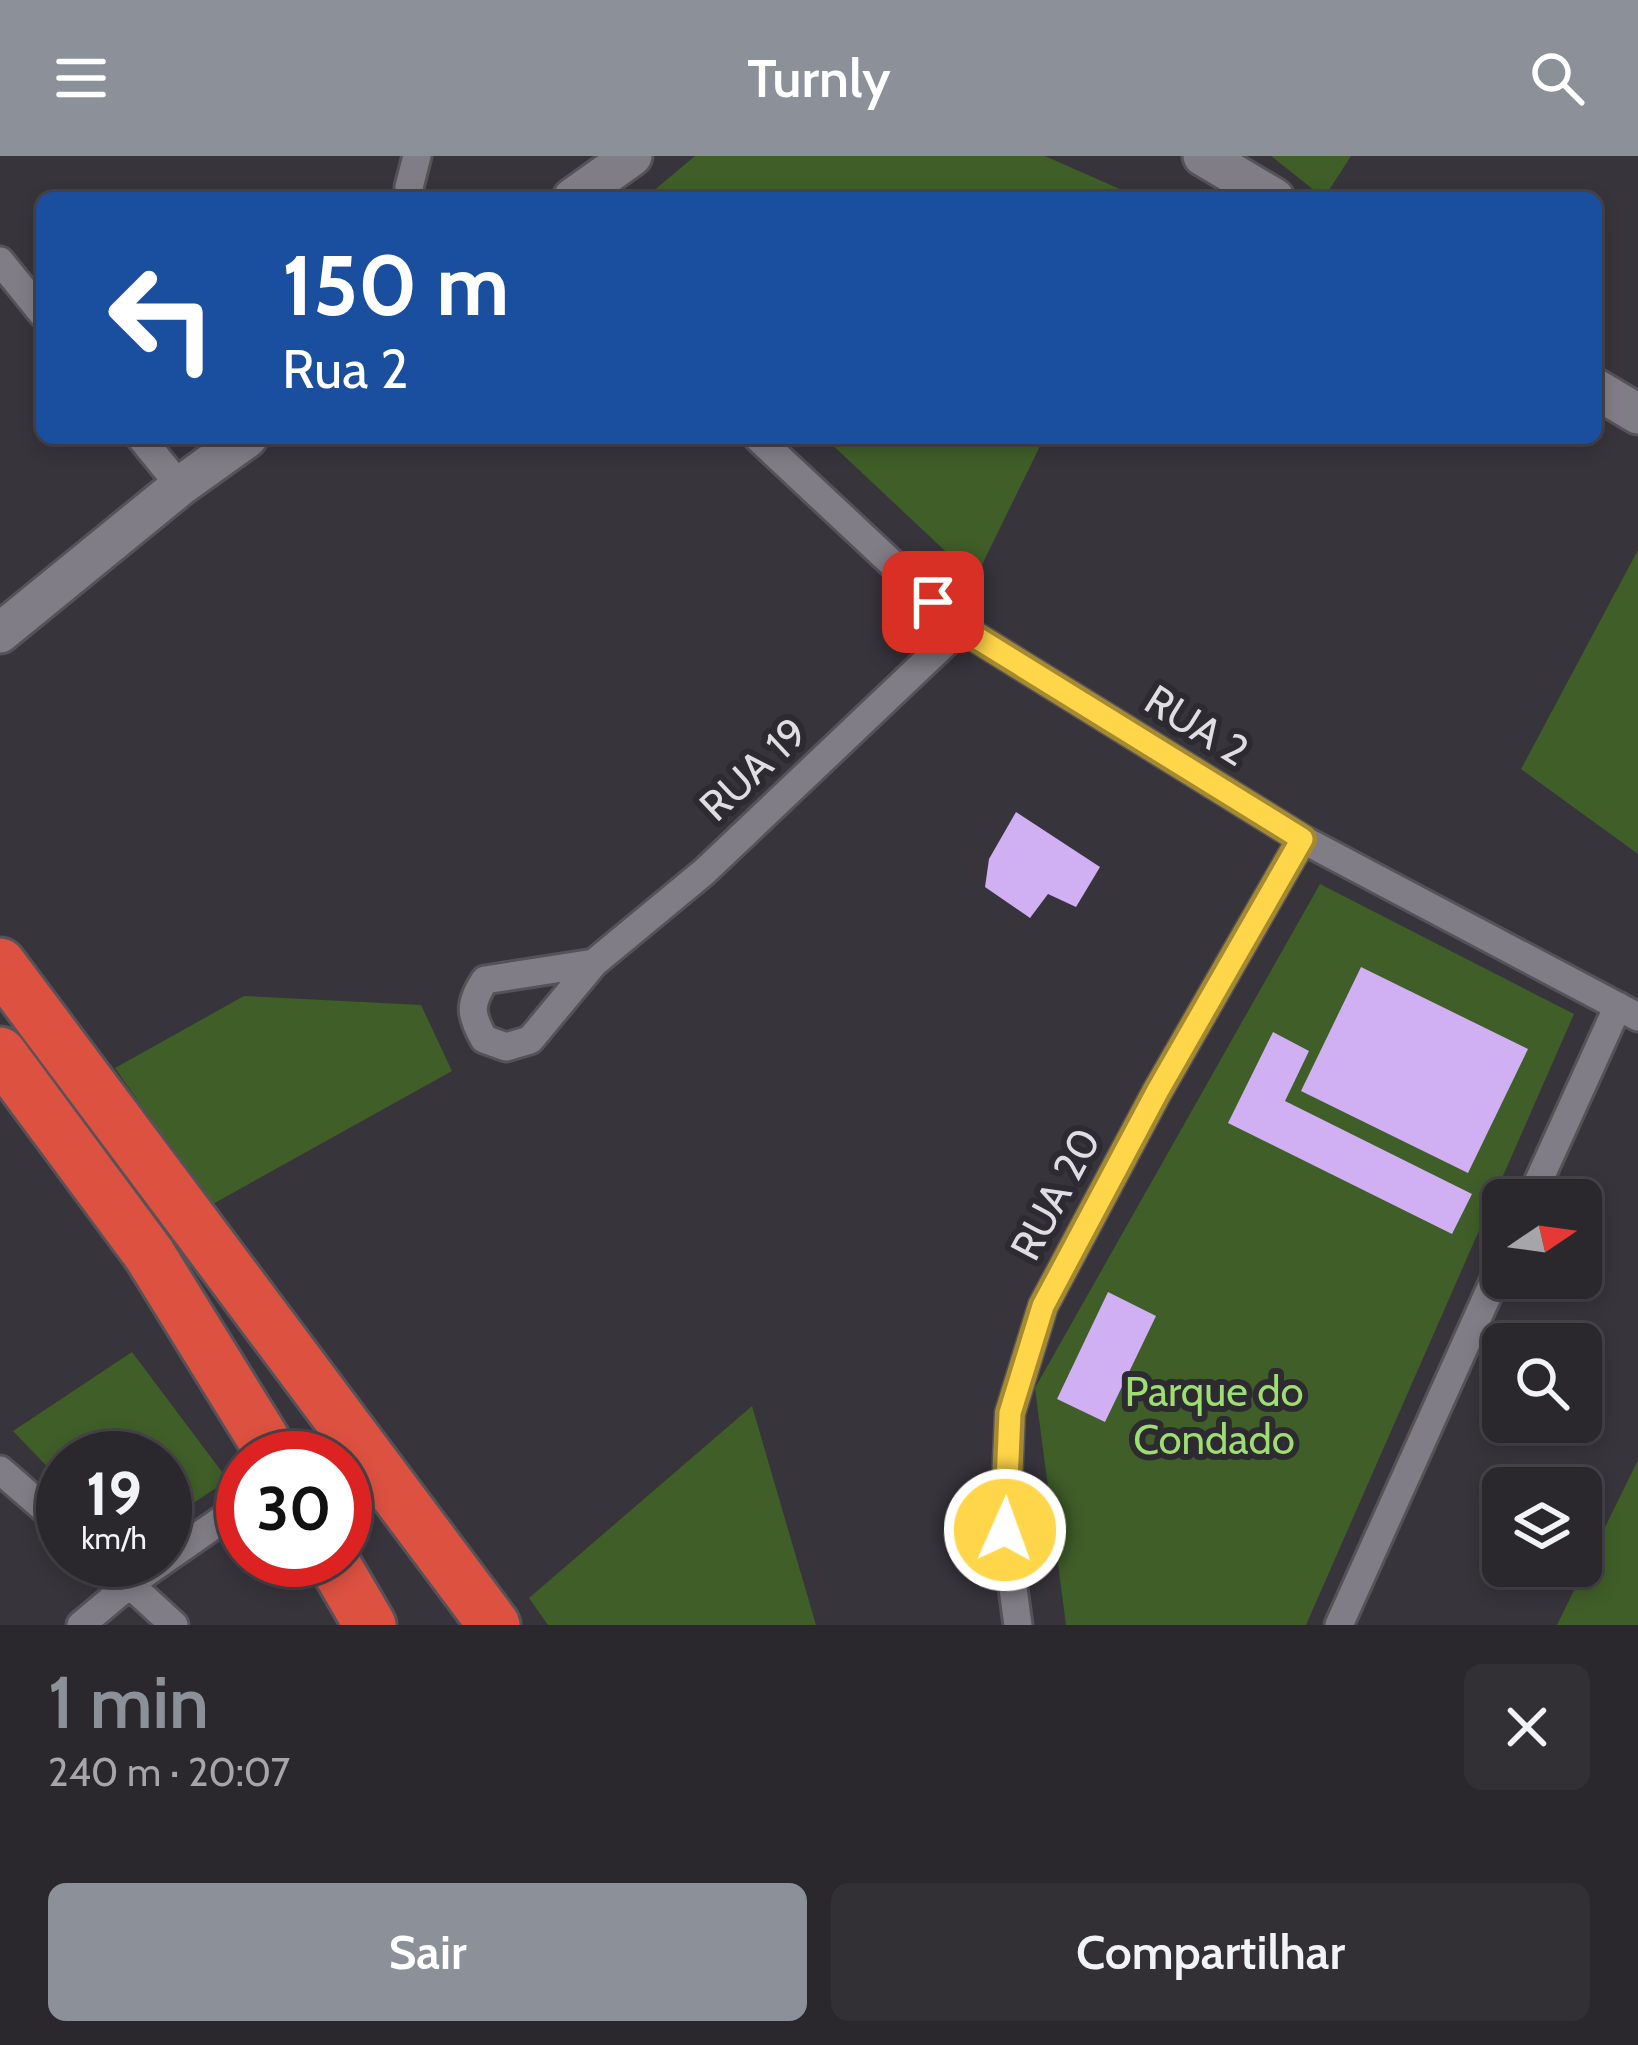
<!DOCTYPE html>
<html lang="pt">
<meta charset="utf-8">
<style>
body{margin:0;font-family:Cabin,sans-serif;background:#322f35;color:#f1f3f6;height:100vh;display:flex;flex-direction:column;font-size:45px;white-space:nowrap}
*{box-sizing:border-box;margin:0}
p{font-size:39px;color:#a5a5aa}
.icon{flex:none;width:66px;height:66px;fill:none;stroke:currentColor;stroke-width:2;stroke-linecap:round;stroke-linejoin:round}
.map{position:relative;height:1469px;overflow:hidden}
.drawer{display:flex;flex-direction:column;background:#2a272d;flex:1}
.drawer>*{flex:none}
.top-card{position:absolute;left:36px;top:36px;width:1566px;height:252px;border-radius:18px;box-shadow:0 6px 18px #0003,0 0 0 3px #464449;background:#1a4fa0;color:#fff;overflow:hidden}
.needle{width:78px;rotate:77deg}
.buttons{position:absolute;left:1482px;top:1023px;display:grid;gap:24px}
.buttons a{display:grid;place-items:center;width:120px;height:120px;border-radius:18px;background:#2a272d;box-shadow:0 6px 18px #0003,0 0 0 3px #464449;font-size:60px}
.speed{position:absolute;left:36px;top:1275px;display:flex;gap:24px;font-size:60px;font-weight:700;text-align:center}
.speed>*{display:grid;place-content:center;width:156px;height:156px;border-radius:50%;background:#2a272d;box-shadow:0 6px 18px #0003,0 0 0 3px #464449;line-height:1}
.speed small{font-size:30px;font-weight:400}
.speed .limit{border:18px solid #d22;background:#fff;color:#111}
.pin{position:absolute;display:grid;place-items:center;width:102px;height:102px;color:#fff;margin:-51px;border-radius:24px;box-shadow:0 6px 18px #0006}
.me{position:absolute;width:132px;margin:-66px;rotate:2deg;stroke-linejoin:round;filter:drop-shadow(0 0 9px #0008)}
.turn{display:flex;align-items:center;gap:42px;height:252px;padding:0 48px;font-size:54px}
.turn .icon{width:156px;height:156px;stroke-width:2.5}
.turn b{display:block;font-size:84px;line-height:102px}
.round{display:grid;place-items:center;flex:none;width:126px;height:126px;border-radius:18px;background:#322f35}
.overview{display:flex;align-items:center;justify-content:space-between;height:204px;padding:0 48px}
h1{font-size:72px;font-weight:600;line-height:90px;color:#8c9099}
.cta{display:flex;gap:24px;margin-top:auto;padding:24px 48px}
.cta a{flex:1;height:138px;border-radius:18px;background:#8c9099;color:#fff;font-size:48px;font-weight:600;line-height:138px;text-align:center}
.cta a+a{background:#322f35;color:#f1f3f6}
header{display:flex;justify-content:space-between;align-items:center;height:156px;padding:0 48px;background:#8c9099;color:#fff;font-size:54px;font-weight:600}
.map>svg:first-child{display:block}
.green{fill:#3f5e28}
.building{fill:#d0aff3}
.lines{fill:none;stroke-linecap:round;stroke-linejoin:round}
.street-casing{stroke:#555258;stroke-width:33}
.secondary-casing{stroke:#555258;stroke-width:45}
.highway-casing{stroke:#555258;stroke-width:57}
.street{stroke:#817d86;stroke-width:27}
.secondary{stroke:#817d86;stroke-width:39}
.highway{stroke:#dd5140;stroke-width:51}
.route-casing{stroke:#a68a30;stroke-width:30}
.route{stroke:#ffd54a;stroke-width:21}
.labels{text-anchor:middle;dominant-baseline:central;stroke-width:12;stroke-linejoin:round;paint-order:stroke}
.street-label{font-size:42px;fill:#dfdde2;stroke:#2d2a31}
.park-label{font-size:42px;fill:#9edd71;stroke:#2d2a31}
</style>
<header><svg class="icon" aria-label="menu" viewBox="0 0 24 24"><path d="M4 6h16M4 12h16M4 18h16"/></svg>Turnly<svg class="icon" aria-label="search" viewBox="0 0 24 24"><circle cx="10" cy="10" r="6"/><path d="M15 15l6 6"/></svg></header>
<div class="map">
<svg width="1638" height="1469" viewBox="0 0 1638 1469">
<rect width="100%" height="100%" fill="#38343c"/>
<path class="green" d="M695 0H1045L1140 42H645Z
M1271 0H1351L1324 42Z
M825 282H1044L975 423Z
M1638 394V698L1521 613Z
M1320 728 1574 858 1306 1469H1066L1035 1232Z
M244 840 421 849 452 915 211 1049 115 912Z
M132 1196 228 1324 165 1366V1302H63V1327L13 1275Z
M752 1250 816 1469H548L529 1442Z
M1638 1304V1469H1557Z"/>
<path class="building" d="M1016 656 1100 711 1076 751 1048 738 1030 762 985 731 989 703Z
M1361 811 1528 893 1468 1017 1301 935Z
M1273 876 1309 895 1285 945 1472 1038 1452 1078 1228 967Z
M1108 1136 1156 1160 1105 1266 1057 1243Z"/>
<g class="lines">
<g class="street-casing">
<path id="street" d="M411 42 409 31 417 0
M0 105 42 157
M141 282 180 330
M758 282 961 472 1302 683 1638 861
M594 807 704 716 961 472
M594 807 530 884 506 891 484 883C470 858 469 848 485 824Z
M1530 1044 1618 850
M0 1314 63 1369
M103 1404 174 1469
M81 1469 130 1428 243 1349
M1018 1469 1005 1374 1010 1257 1043 1150 1157 936 1302 683
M1339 1469 1503 1105"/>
</g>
<g class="secondary-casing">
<path id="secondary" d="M1203 0 1274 42
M573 42 632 0
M1596 233 1638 258
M0 477 180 330 247 282"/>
</g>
<g class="highway-casing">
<path id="highway" d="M0 808 494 1469
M0 897 149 1098 275 1302
M332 1404 370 1469"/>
</g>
<use href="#street" class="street"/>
<use href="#secondary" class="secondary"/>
<use href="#highway" class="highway"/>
</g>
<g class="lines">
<g class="route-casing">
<path id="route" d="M933 446 961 472 1302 683 1157 936 1043 1150 1010 1257 1005 1374"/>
</g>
<use href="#route" class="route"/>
</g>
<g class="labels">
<g class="street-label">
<text transform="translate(1197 569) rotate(32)">RUA 2</text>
<text transform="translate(753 613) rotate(-43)">RUA 19</text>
<text transform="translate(1055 1038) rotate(-62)">RUA 20</text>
</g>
<g class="park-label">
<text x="1214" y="1235">Parque do<tspan x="1214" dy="48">Condado</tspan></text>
</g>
</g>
</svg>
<div class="buttons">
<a><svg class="needle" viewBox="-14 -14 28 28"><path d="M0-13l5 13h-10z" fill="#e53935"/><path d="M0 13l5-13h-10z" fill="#a5a5aa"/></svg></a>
<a><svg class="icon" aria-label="search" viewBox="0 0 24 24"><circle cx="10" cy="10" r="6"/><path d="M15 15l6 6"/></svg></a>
<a><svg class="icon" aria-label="layers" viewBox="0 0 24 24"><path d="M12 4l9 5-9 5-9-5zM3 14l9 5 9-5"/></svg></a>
</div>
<div class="speed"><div>19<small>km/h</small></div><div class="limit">30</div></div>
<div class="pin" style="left:933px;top:446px;background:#d93025"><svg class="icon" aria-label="arrive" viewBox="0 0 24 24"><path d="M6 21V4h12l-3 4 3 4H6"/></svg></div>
<svg class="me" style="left:1005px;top:1374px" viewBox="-20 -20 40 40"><circle r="17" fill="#ffd54a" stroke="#fff" stroke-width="3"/><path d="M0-11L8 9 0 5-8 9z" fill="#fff"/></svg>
<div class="top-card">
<div class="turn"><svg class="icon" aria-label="left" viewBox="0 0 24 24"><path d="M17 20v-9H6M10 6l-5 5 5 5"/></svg><div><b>150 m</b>Rua 2</div></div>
</div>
</div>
<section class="drawer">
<div class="overview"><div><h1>1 min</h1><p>240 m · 20:07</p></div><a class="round"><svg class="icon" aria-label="close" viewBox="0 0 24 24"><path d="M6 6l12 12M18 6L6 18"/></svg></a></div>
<div class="cta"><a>Sair</a><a>Compartilhar</a></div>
</section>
